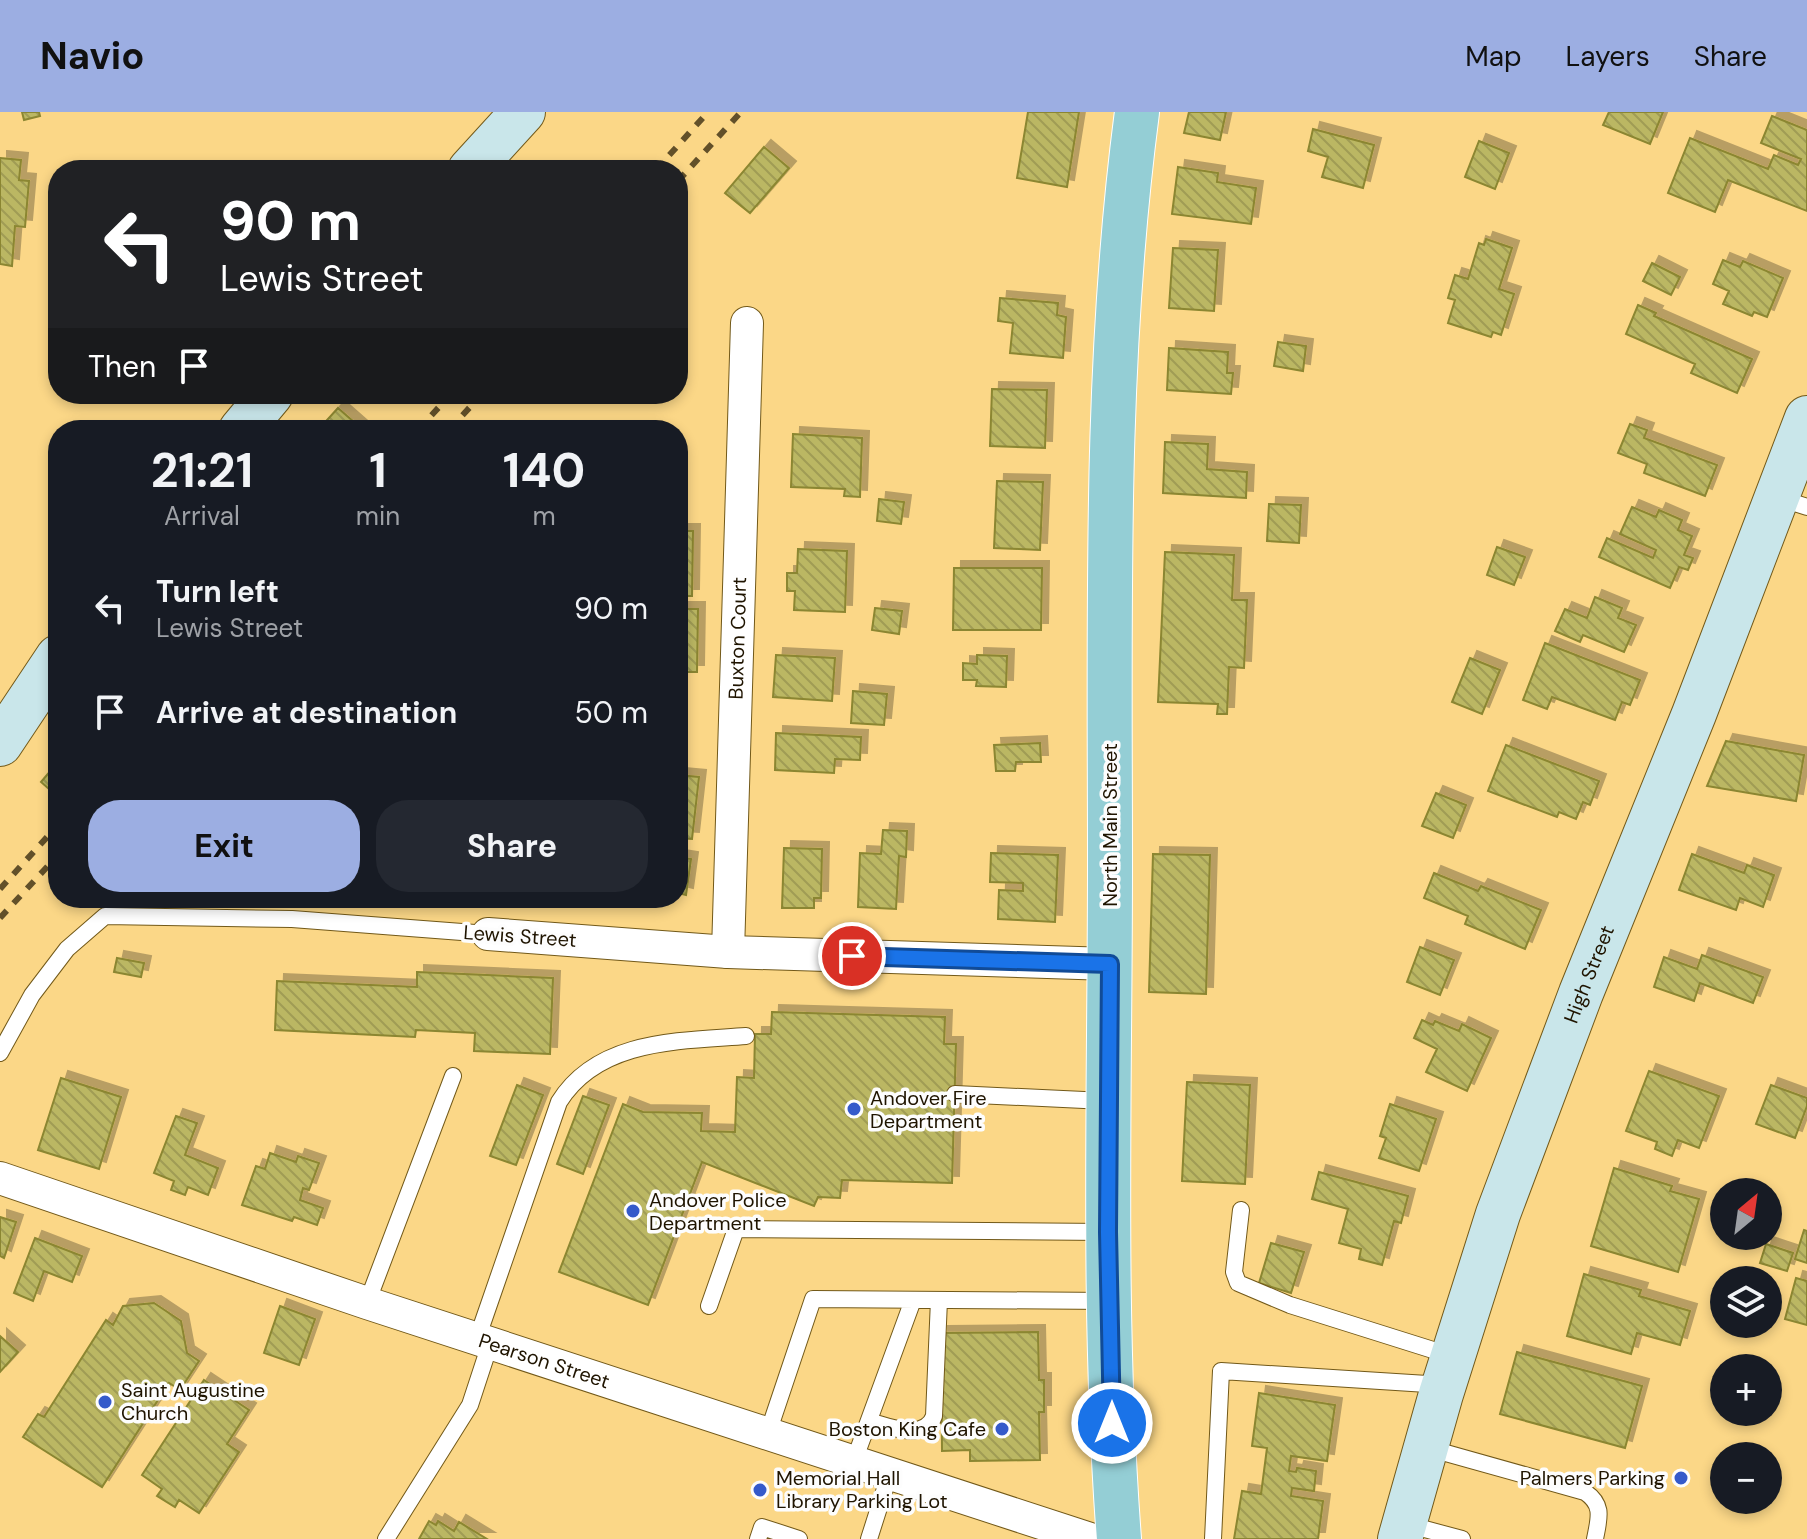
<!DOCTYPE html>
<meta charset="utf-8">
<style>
body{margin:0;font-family:"DM Sans",sans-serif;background:#242831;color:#f1f3f6;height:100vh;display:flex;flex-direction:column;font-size:30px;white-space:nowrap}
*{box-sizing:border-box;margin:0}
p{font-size:26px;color:#9ea1a6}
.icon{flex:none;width:44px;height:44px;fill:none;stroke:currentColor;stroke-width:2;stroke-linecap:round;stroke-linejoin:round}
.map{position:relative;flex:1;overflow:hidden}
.details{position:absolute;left:48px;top:308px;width:640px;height:488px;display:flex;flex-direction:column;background:#171b24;border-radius:32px;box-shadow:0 4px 12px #0003}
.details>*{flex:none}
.top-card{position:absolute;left:48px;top:48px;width:640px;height:244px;border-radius:32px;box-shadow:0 4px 12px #0003;background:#202124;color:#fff;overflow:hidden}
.needle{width:52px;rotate:29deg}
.tools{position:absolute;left:1710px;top:1066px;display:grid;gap:16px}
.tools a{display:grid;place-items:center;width:72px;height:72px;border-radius:50%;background:#171b24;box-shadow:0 4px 12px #0003;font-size:40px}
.pin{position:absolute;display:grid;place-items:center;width:68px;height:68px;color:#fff;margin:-34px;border:4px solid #fff;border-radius:50%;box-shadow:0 2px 8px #0007}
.me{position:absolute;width:88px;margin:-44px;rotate:0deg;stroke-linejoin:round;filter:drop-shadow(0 0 6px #0008)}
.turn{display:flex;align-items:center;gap:28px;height:168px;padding:0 40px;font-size:36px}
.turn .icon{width:104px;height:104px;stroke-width:2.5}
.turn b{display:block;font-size:56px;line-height:68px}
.then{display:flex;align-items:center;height:76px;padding:0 40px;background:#0003;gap:16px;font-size:30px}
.eta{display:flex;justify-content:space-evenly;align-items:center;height:136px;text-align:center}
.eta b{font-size:48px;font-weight:700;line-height:56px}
.primary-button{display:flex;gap:16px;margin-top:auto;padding:16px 40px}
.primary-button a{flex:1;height:92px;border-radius:32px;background:#9caee2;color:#111;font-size:32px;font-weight:700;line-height:92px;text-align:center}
.primary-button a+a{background:#242831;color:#f1f3f6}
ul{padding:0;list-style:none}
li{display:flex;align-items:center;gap:24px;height:104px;padding:0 40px}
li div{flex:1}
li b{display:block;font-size:30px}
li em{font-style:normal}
header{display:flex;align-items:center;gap:48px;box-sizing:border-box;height:112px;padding:0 40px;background:#9caee2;color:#111}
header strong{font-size:38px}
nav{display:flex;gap:44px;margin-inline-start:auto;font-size:28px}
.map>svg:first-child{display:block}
.building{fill:url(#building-back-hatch);stroke:#8b8630;stroke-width:2;filter:url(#shadow)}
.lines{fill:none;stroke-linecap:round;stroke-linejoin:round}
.lane-casing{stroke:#725919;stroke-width:18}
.street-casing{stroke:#725919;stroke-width:34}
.secondary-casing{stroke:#725919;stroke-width:46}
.primary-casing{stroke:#fff;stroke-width:46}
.lane{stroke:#fff;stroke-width:16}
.street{stroke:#fff;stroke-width:32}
.secondary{stroke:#c9e6ea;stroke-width:44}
.primary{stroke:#94ced5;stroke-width:44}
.rail{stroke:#625029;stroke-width:6;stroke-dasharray:10 10;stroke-linecap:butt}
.route-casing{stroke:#114b97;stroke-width:20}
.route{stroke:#1a73e8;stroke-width:14}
.poi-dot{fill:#355aca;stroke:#fdfdfd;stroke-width:3}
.labels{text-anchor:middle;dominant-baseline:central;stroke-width:7;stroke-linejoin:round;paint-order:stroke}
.street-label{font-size:20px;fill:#1f1400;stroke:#fdfdfd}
.poi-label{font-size:20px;fill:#1f1400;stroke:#fdfdfd;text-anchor:start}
</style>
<header>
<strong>Navio</strong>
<nav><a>Map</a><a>Layers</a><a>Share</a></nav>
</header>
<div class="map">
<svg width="1807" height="1427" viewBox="0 0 1807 1427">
<defs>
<pattern id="building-back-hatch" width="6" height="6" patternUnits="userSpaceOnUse" patternTransform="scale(2)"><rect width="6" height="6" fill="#bbb763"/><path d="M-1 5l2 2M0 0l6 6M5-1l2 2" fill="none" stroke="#a09c54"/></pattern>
<filter id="shadow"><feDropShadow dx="7" dy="-7" stdDeviation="0" flood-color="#0004"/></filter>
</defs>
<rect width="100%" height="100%" fill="#fbd787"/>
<path class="building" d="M22 0H39L40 4 24 8Z
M1028 0H1079L1067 75 1017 66Z
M1189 0H1226L1220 28 1184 21Z
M1609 0H1663L1650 32 1603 13Z
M1772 4 1807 18V99L1728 68 1715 100 1668 81 1690 26 1768 57 1774 43 1798 53 1801 47 1761 31Z
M1313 17 1374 33 1363 76 1322 65 1328 45 1308 39Z
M1479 29 1509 41 1495 77 1465 65Z
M764 35 789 56 750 101 725 81Z
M0 46 21 48 19 68 29 69 25 115 15 114 12 154 0 152Z
M1178 55 1218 61 1217 70 1256 76 1251 112 1172 102Z
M1486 127 1512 136 1499 177 1514 182 1501 223 1493 220 1491 225 1448 211 1455 188 1448 186 1455 163 1468 167 1479 131 1484 133Z
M1173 136 1218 138 1214 199 1169 196Z
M1723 148 1740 155 1743 149 1783 166 1767 205 1754 200 1752 204 1723 192 1729 179 1713 172Z
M1652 151 1680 165 1671 183 1643 169Z
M1000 186 1058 191 1057 203 1066 205 1063 246 1010 241 1013 211 998 209Z
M1638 193 1656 201 1654 204 1752 247 1737 281 1691 261 1695 252 1626 222Z
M1278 230 1306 234 1303 259 1274 254Z
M1169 236 1228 240 1227 261H1233L1231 282 1167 278Z
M992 277 1047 278 1045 336 990 334Z
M338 296 363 318H318Z
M1630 312 1647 318 1644 326 1717 353 1705 384 1644 361 1647 352 1618 341Z
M793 322 862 326 860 385 844 384 845 377 791 375Z
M1165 330 1208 332 1207 357 1247 360 1246 386 1163 381Z
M997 369 1043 370 1040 438 994 436Z
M879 387 904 390 901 412 877 409Z
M1269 392 1301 393 1299 431 1267 429Z
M1632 395 1656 405 1659 398 1682 408 1678 418 1692 424 1684 443 1693 446 1688 458 1679 455 1670 476 1599 445 1607 426 1653 446 1656 438 1620 422Z
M678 419H693L692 484H678Z
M1497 435 1525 445 1514 473 1487 463Z
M798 437 847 439 845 500 794 498 795 479H787V461H797Z
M1165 440 1234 443 1232 488H1247L1244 556 1229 555 1227 602H1217L1218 592 1158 590Z
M954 456H1042L1041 518H953Z
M1595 485 1622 496 1618 506 1636 513 1624 540 1583 523 1580 530 1555 519 1565 497 1587 506Z
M875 496 902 499 899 522 872 518Z
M678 497H698L697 560H678Z
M1545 531 1640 568 1630 593 1622 590 1615 608 1552 585 1547 597 1523 588Z
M776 543 835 546 832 589 773 585Z
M977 543 1007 544 1006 575 976 574 977 568H963V551L977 552Z
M1470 546 1500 558 1482 602 1452 590Z
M853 579 887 582 884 613 851 611Z
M776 621 861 625 860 648 835 647 834 661 775 658Z
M1726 629 1804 643 1796 689 1707 674Z
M1040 631 1041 650H1016L1015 659H996L994 633Z
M1506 633 1599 669 1590 693 1583 690 1576 707 1559 700 1557 705 1488 679Z
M58 650V685L41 670Z
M678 663 699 665 692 727 678 726Z
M1436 681 1466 693 1453 726 1422 714Z
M883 718 907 719 906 745 899 744 896 797 858 795 860 741 881 742Z
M784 736 822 737 821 786H814V796H782Z
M991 741 1058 743 1055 810 998 807 999 778 1023 779V771L990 770Z
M1153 742 1210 743 1206 882 1149 880Z
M1692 742 1744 761 1747 753 1774 763 1763 795 1740 786 1736 798 1679 778Z
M678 745 691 747 686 783 678 781Z
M1434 761 1478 779 1481 774 1541 798 1525 837 1465 812 1468 804 1424 786Z
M1420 835 1454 848 1440 883 1407 870Z
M1702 843 1763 865 1753 891 1700 871 1694 889 1654 875 1664 845 1697 857Z
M117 846 144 851 141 865 114 860Z
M417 860 553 866 550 942 474 939 475 921 416 918 415 925 275 918 277 869 417 875Z
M772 900 945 905 944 932H956L952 1071 842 1068 840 1086 818 1085 814 1094 702 1050 648 1193 559 1160 623 992 643 1000 702 1001 701 1019 735 1020 737 965 754 966 755 922H771Z
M1422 908 1433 913 1435 909 1459 919 1462 912 1491 926 1467 979 1426 960 1437 937 1414 926Z
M1649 959 1719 984 1699 1036 1678 1028 1672 1044 1655 1037 1657 1030 1626 1019Z
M61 966 121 985 99 1057 38 1038Z
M1187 970 1250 973 1245 1072 1182 1069Z
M517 973 543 983 516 1053 490 1044Z
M1771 973 1807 986V994L1795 1026 1756 1012Z
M583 984 609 993 583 1062 557 1052Z
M1390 992 1436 1007 1419 1059 1379 1046 1386 1026 1380 1024Z
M176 1004 197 1011 185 1043 218 1056 208 1083 188 1075 185 1083 171 1078 174 1069 154 1061Z
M270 1041 296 1050 298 1044 319 1051 309 1078 303 1076 300 1088 323 1096 317 1113 294 1105 292 1109 242 1093 256 1054 265 1057Z
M1614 1056 1672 1074 1670 1079 1699 1087 1678 1160 1591 1134Z
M1319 1060 1408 1084 1401 1111 1394 1109 1382 1153 1359 1147 1361 1137 1339 1131 1348 1097 1312 1087Z
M0 1105 16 1110 4 1146 0 1144Z
M1804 1118 1807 1119V1151L1795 1147Z
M35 1126 82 1144 72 1170 44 1159 33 1189 14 1181Z
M1271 1131 1304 1140 1291 1181 1259 1171Z
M1766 1132 1793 1141 1787 1159 1760 1151Z
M1584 1162 1641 1178 1639 1184 1690 1199 1680 1233 1637 1221 1631 1242 1567 1224Z
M1796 1166 1807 1169V1213L1785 1207Z
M154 1191 181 1209 187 1241 199 1249 180 1278 169 1271 102 1375 23 1325 38 1302 44 1305 106 1208 113 1213 123 1194Z
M280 1194 315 1207 299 1253 264 1241Z
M1038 1220 1039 1268H1044V1300H1039L1040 1348 970 1349V1338L942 1339 941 1221Z
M0 1224 18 1240 0 1260Z
M1517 1240 1642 1274 1625 1336 1500 1302Z
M204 1268 249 1298 227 1332 239 1340 199 1401 179 1388 175 1395 157 1384 162 1377 142 1363Z
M1259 1281 1335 1293 1327 1349 1291 1344 1289 1359 1296 1360 1297 1356 1316 1359 1314 1379 1292 1376 1291 1384 1323 1389 1318 1427H1234L1242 1379 1261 1382 1267 1336 1252 1334Z
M429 1409 436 1413 438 1409 454 1419 459 1410 487 1427H419Z"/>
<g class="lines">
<g class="lane-casing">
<path id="lane" d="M1779 386 1807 395
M0 941 32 883 67 837 105 804 292 807 488 822
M955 982 1105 989
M1241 1098 1234 1160 1238 1171 1290 1193 1452 1244
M367 1191 453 964
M709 1194 736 1117 1105 1120
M477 1227 559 990C598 927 680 929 746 924
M869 1309C887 1314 925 1330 934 1304L939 1188
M768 1321 813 1187 1109 1189
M1428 1336 1585 1380C1604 1393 1599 1406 1595 1427
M854 1349 913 1188
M1406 1412 1462 1427
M386 1427 470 1293 490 1232
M758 1427 762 1415 799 1427
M869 1427 890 1361
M1213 1427 1221 1259 1443 1273"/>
</g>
<g class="street-casing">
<g id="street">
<path d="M488 822 728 840 1110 852"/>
<path id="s1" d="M728 840 747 211"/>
<path id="s2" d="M0 1066 367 1191 1090 1427"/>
</g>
</g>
<g class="secondary-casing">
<g id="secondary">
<path d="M470 58 523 0"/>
<path d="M241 318 271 282"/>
<path d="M0 632 58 545"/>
<path id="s3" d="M1400 1427 1441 1282 1498 1102 1581 881 1694 602 1807 306"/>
</g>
</g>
<g class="primary-casing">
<path id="primary" d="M1119 1427C1102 1203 1110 977 1110 753 1110 501 1104 250 1137 0"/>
</g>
<use href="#lane" class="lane"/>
<use href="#street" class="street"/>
<use href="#secondary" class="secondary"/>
<use href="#primary" class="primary"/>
<path class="rail" d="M656 58 708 0
M678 69 741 0
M418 318 451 282
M449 318 482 282
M0 777 58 713
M0 806 58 743"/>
</g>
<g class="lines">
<g class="route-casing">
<path id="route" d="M852 844 1110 852 1108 1120 1112 1311"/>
</g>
<use href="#route" class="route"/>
</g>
<g class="poi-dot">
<circle cx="854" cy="997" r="8"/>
<circle cx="633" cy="1099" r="8"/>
<circle cx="105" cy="1290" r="8"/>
<circle cx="1002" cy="1317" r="8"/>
<circle cx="1681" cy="1366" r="8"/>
<circle cx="760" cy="1378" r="8"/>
</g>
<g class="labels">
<g class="street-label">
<text stroke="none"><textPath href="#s1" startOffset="314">Buxton Court</textPath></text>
<text transform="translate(1110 713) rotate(-90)">North Main Street</text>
<text transform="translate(520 824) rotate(4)">Lewis Street</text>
<text stroke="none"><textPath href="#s3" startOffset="596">High Street</textPath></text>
<text stroke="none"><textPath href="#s2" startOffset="574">Pearson Street</textPath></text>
</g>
<g class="poi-label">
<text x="870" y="986">Andover Fire<tspan x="870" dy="23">Department</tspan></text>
<text x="649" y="1088">Andover Police<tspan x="649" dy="23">Department</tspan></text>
<text x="121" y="1278">Saint Augustine<tspan x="121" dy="23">Church</tspan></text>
<text x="986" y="1317" text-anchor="end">Boston King Cafe</text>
<text x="776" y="1366">Memorial Hall<tspan x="776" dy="23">Library Parking Lot</tspan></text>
<text x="1665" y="1366" text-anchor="end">Palmers Parking</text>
</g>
</g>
</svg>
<div class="tools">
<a><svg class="needle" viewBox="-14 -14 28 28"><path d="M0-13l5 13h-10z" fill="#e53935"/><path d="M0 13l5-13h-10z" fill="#9ea1a6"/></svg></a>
<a><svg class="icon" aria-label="layers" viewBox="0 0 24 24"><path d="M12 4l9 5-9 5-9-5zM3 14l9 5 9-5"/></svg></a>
<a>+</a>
<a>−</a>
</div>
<div class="pin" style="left:852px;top:844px;background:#d93025"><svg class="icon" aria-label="arrive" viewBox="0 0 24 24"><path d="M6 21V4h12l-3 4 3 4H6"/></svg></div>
<svg class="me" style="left:1112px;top:1311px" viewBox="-20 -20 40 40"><circle r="17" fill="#1a73e8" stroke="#fff" stroke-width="3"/><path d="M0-11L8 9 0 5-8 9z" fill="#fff"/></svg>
<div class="top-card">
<div class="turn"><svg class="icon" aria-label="left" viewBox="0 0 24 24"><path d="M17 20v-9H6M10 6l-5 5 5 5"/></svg><div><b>90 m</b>Lewis Street</div></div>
<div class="then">Then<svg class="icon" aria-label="arrive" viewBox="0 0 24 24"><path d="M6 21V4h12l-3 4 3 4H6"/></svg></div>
</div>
<section class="details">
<div class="eta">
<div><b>21:21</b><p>Arrival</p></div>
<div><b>1</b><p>min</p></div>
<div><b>140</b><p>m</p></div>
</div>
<ul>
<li><svg class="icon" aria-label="left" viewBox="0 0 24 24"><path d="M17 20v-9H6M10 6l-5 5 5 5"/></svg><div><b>Turn left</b><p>Lewis Street</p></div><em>90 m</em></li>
<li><svg class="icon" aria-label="arrive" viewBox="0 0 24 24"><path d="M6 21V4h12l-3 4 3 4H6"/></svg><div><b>Arrive at destination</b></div><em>50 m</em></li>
</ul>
<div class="primary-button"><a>Exit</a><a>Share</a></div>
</section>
</div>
